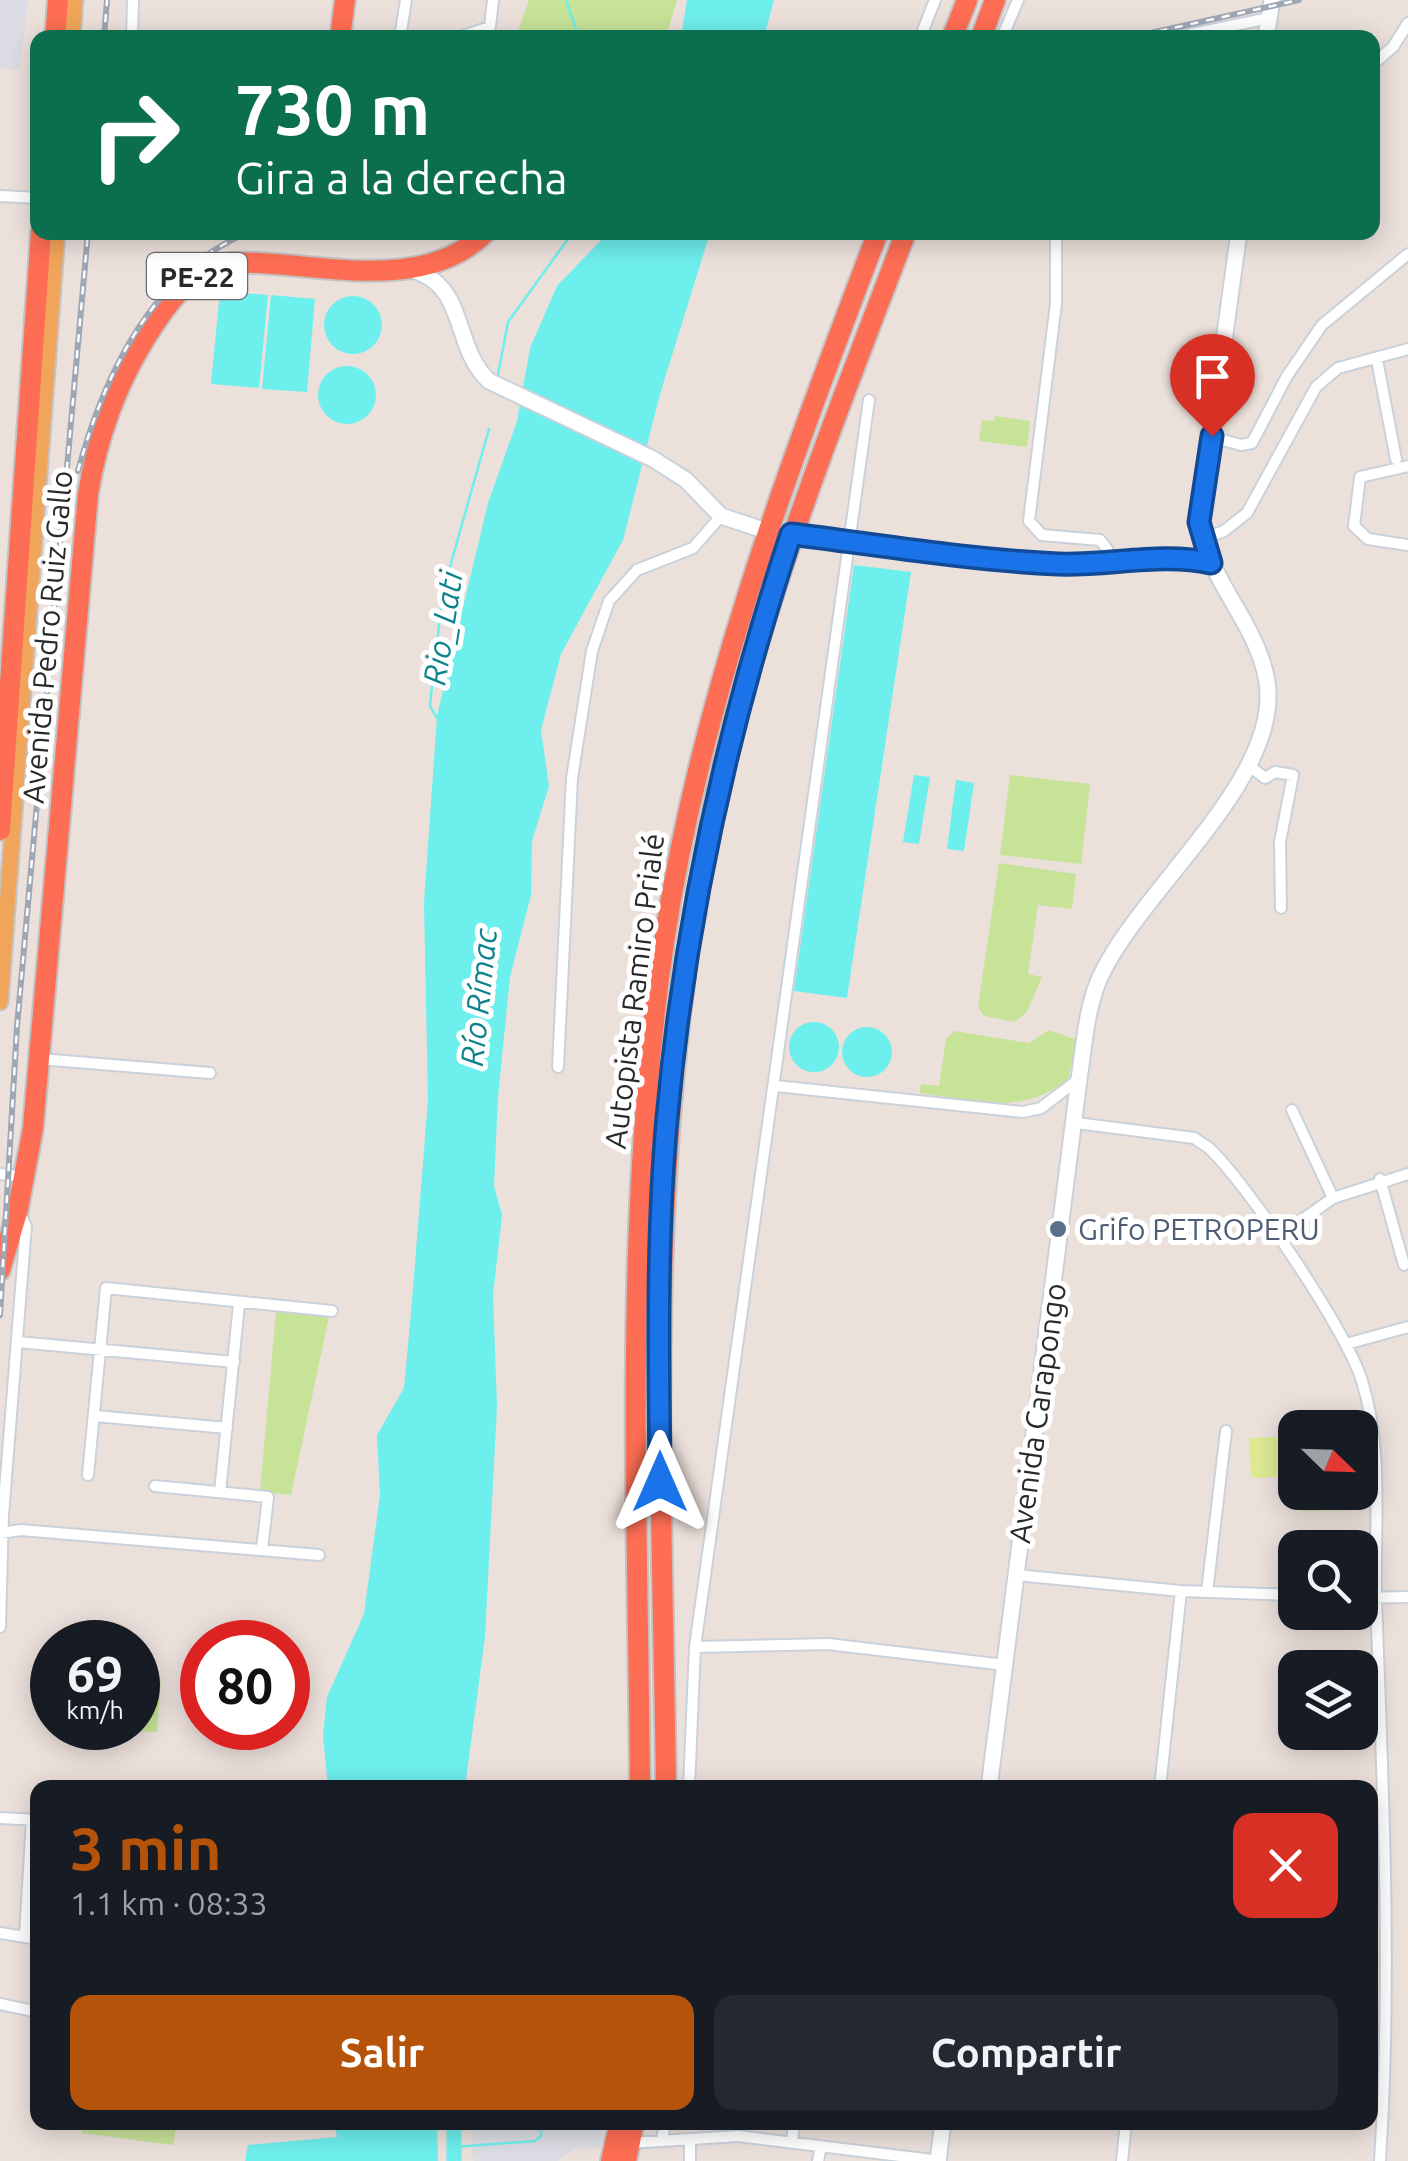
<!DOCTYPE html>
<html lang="es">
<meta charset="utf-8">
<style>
body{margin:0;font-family:Ubuntu,sans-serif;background:#242831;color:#f1f3f6;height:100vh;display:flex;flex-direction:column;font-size:38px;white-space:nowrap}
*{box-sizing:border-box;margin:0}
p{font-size:32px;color:#9ea1a6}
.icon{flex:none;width:55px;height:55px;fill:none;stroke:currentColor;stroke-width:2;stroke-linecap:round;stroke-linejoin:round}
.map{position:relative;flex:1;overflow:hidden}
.side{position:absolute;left:30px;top:1780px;width:1348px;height:350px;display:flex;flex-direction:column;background:#171b24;border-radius:20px;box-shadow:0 5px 25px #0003}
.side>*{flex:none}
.hud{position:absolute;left:30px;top:30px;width:1350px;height:210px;border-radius:20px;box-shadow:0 5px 25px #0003;background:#0b6e4f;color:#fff;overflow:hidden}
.needle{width:65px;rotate:113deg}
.tools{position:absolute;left:1278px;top:1410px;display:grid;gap:20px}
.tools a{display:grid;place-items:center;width:100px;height:100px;border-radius:20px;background:#171b24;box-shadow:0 5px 25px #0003;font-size:50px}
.speed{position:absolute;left:30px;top:1620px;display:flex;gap:20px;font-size:50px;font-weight:700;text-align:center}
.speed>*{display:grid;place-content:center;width:130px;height:130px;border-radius:50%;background:#171b24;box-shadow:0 5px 25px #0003;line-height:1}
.speed small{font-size:25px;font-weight:400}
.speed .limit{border:15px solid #d22;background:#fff;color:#111}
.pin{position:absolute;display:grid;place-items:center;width:85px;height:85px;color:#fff;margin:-102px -42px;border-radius:50% 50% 50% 0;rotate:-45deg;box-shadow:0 0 10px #0007}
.pin .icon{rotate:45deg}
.me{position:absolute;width:110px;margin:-55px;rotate:0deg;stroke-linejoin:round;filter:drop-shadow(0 0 8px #0008)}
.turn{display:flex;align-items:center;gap:35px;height:210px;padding:0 40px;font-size:45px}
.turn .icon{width:130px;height:130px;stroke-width:2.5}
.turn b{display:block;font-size:70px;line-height:85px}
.round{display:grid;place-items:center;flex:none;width:105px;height:105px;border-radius:20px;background:#242831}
.headline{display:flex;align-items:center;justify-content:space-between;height:170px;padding:0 40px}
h1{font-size:60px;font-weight:700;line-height:75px;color:#b45309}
.primary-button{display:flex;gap:20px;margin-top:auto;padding:20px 40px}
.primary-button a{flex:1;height:115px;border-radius:20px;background:#b45309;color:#fff;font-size:40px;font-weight:700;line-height:115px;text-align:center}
.primary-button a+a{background:#242831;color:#f1f3f6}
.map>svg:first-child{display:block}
.industrial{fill:#dcdce4}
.green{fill:#c6e397}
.pitch{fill:#ddea93}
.water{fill:#6defed}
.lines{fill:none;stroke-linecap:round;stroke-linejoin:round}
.stream{stroke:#6defed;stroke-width:2.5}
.river{stroke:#6defed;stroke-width:15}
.street-casing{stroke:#c9d2db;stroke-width:14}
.secondary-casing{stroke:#c9d2db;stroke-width:19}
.primary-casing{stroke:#c3c3c3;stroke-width:19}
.highway-casing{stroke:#c3c3c3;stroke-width:24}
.street{stroke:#fff;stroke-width:10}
.secondary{stroke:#fff;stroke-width:15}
.primary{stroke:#f1a55b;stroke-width:15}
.highway{stroke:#fe6e54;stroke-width:20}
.rail-casing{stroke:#9ea7b4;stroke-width:6}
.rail{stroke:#fff;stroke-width:2.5;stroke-dasharray:8;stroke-linecap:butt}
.route-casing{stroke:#114b97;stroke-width:25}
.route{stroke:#1a73e8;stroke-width:18}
.service-dot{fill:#5c6f8a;stroke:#fff;stroke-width:4}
.labels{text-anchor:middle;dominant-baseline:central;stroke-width:10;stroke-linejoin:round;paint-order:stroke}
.shield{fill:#fff;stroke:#696969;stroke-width:2.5}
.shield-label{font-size:28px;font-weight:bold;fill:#292929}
.street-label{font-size:30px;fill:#292929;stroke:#fff}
.service-label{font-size:30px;fill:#4e5e75;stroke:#fff;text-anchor:start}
.water-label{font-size:32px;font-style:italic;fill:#0d838c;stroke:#fff}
</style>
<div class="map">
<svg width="1408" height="2161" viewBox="0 0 1408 2161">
<rect width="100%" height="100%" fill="#ece0db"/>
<path class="industrial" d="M0 0H28L20 70 0 68Z
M471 2123H590L593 2129H601V2148L573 2149 558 2161H473Z"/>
<path class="green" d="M529 0H677L666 37H516Z
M995 416 1030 421 1027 447 979 441 982 420 994 421Z
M1010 775 1090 784 1081 864 1000 855Z
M999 863 1076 874 1072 909 1038 905 1028 974 1042 977 1027 1012 1015 1022 984 1016 978 1007Z
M1049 1030 1077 1040 1068 1079C1023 1117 973 1100 920 1093L921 1084 939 1086 946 1039 954 1031 1029 1043Z
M276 1312 329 1317 291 1495 260 1492Z
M1360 1477 1362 1510 1302 1511V1493L1360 1492Z
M138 1672 153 1673 161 1679 157 1732 108 1730 138 1728Z
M65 2122H177V2123L173 2145 82 2133V2128Z"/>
<path class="pitch" d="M1277 1437V1477L1251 1478 1249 1438Z"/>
<path class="water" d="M687 0H774L764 37H681Z
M608 233H710L660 394 623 540 561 654 541 730 549 786 532 841 531 895 510 977 498 1097 494 1186 502 1215 493 1295 497 1407 485 1637 465 1787H328L323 1736 327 1697 364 1614 380 1495 377 1435 404 1388 411 1313 428 1100 424 903 437 716 488 503 517 421 530 348 557 286Z
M220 291 268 295 259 388 211 384Z
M271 295 315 299 307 392 262 389Z
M324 325a29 29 0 1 1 58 0a29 29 0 1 1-58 0Z
M318 395a29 29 0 1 1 58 0a29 29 0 1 1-58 0Z
M854 565 911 572 847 998 794 991Z
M914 775 930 777 919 844 903 842Z
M956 780 974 783 964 851 947 849Z
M789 1047a25 25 0 1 1 50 0a25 25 0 1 1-50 0Z
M842 1052a25 25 0 1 1 50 0a25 25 0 1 1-50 0Z
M334 2123H437L438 2161H245L248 2145 337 2137Z"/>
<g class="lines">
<path class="stream" d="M566 0 579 38
M497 380 508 322 573 232
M437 718 430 706 431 695 443 591 489 429
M454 2147 535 2141 541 2136V2122"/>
<path class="river" d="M454 2122V2161"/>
<g class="street-casing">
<path id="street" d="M132 38 133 0
M400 38 406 0
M457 38 490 27 493 0
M920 38 935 0
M1002 38 1018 0
M1173 38 1269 18
M1372 65 1393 47 1408 23
M0 196 38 198
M1056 233V303L1029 521 1042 535 1100 540 1107 549 1108 565
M1377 360 1396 459
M1212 437 1241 445 1252 443 1287 376 1322 325 1408 254
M1408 466 1360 477 1354 526 1368 539 1408 545
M1203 539 1224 531 1247 513 1316 387 1338 368 1408 349
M1247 764 1265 778 1275 772 1293 775 1280 842 1281 908
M40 1059 210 1073
M558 1067 572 778 592 651 609 601 637 570 693 548 721 516
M776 1086 1023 1112 1041 1108 1079 1079
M1292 1110 1333 1198
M1076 1123 1194 1138 1209 1148C1248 1185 1347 1331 1362 1381 1384 1451 1374 1528 1376 1600 1383 1787 1392 1974 1380 2161
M0 1174 25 1177
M1380 1179 1404 1265
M1276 1238 1333 1198 1408 1174
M18 1342 234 1362
M1346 1344 1408 1327
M95 1416 227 1428
M88 1475 106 1288 332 1311
M155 1486 268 1497 262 1549
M220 1492 239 1304
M1 1533 21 1530 319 1555
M1016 1575 1181 1591 1295 1595
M1207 1592 1226 1431
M1360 1598 1408 1597
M0 1627 3 1515 26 1226 19 1211
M695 1647 828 1644 1005 1665
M689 1788 695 1647 869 400
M1160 1788 1181 1591
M0 1818 38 1820
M0 1933 38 1939
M25 1937 32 1820
M0 2004 38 2012
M690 2139V2161
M662 2140 665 2122
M792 2142 794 2122
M629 2143 738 2136 941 2161
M818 2161 821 2146
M1122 2161 1126 2122"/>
</g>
<g class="secondary-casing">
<path id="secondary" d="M1266 38 1272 0
M408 269C469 283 451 346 489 381L653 459 686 480 721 516 767 531 1000 561 1108 565 1185 557 1211 563
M989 1788 1079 1079C1084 1047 1086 1012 1098 982 1136 892 1282 781 1267 682 1258 624 1208 581 1199 522L1239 232
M938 2161 943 2122"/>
</g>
<g class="primary-casing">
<path id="primary" d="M72 38 75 0
M0 1002 57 232"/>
</g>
<g class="highway-casing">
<path id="highway" d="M55 38 58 0
M340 38 345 0
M952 38 967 0
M981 38 995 0
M0 830 41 232
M0 1270 18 1209 33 1128 88 494C97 439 116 385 146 337 161 313 181 283 207 270 228 259 251 263 274 264 344 269 431 287 486 232
M640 1788C638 1506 623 1222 664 942 701 696 790 464 878 232
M666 1788C662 1483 645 1180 700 879 740 654 825 445 906 232
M611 2161 620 2122
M626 2161 634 2122"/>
</g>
<use href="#street" class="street"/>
<use href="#secondary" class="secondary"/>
<use href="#primary" class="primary"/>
<use href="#highway" class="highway"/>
<g class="rail-casing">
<path id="rail" d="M104 38 107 0
M1128 38 1299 0
M78 471C104 375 152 272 249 232
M0 1315 17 1027 88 232"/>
</g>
<use href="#rail" class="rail"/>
</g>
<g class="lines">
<g class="route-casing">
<path id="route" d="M660 1482C659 1361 656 1239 667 1118 685 918 728 724 791 534 880 545 968 560 1058 564 1108 566 1162 552 1211 563L1199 522 1212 436"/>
</g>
<use href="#route" class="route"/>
</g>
<circle class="service-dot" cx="1058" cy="1229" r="10"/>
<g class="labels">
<rect class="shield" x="147" y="253" width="100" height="46" rx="8"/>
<g class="shield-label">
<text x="197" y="276">PE-22</text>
</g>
<g class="street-label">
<text transform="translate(47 637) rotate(-85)">Avenida Pedro Ruiz Gallo</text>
<text transform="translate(634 991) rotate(-83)">Autopista Ramiro Prialé</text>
<text transform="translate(1037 1413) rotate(-82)">Avenida Carapongo</text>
</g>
<g class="service-label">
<text x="1078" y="1229">Grifo PETROPERU</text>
</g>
<g class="water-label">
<text transform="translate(442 628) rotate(-81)">Rio_Lati</text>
<text transform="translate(478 997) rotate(-84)">Río Rímac</text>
</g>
</g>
</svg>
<div class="tools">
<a><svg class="needle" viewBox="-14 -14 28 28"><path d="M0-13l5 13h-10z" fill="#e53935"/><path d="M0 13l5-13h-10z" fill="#9ea1a6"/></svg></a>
<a><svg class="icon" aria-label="search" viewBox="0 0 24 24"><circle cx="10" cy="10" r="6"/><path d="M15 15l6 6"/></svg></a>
<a><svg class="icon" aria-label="layers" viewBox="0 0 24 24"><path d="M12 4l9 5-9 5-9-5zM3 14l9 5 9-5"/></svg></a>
</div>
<div class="speed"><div>69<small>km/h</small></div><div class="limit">80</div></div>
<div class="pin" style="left:1212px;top:436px;background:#d93025"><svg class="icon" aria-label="arrive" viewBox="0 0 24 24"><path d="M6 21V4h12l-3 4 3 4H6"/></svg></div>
<svg class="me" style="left:660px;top:1482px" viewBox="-20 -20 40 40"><path d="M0-17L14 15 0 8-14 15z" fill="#1a73e8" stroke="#fff" stroke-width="4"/></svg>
<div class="hud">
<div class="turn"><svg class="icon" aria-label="right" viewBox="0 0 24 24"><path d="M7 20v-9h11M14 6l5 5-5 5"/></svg><div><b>730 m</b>Gira a la derecha</div></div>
</div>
<section class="side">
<div class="headline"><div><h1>3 min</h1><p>1.1 km · 08:33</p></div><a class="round" style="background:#d93025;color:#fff"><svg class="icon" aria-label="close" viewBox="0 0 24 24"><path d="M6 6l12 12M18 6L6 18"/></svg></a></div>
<div class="primary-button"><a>Salir</a><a>Compartir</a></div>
</section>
</div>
